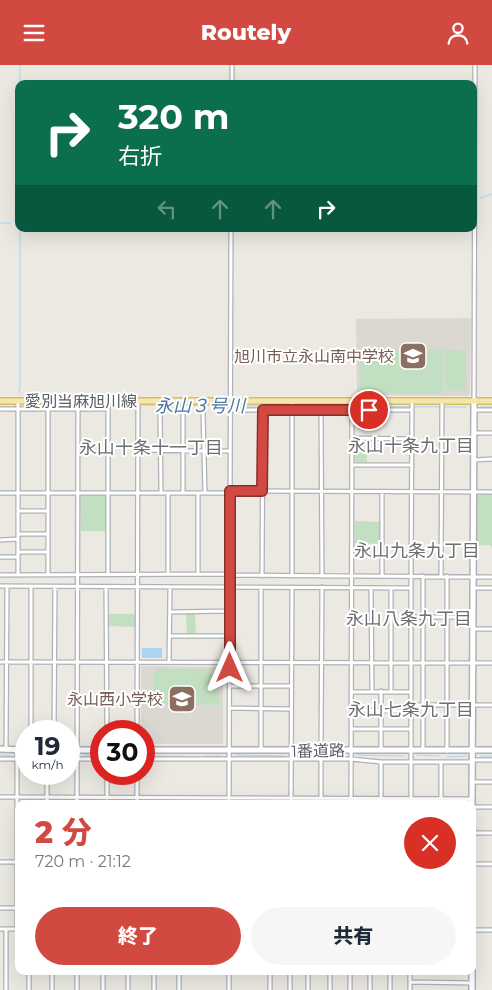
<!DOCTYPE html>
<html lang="ja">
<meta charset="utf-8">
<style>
body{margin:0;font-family:Montserrat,"Noto Sans JP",sans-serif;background:#f6f6f7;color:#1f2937;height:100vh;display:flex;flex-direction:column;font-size:19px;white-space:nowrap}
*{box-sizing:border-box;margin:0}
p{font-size:16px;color:#747a83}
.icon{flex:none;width:28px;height:28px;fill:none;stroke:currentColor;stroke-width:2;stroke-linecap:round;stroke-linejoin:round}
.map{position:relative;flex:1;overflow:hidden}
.details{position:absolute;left:15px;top:735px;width:461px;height:175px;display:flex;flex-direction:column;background:#fff;border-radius:10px;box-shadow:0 5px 20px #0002}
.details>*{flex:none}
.guide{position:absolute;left:15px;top:15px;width:462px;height:152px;border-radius:10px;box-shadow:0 5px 20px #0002;background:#0b6e4f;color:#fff;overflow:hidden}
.speed{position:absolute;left:15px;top:655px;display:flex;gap:10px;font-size:25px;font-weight:700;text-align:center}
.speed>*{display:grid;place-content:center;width:65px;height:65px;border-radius:50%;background:#fff;box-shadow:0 5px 20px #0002;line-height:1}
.speed small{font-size:12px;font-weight:400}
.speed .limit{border:8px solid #d22;background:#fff;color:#111}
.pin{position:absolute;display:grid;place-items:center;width:42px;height:42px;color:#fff;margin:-21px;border:2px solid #fff;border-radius:50%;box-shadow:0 1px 5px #0007}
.me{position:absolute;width:55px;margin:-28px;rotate:0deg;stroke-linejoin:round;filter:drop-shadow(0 0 4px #0008)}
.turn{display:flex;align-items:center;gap:18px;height:105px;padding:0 20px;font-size:22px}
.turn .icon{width:65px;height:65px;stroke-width:2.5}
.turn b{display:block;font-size:35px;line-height:42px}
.lanes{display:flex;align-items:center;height:48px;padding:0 20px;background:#0003;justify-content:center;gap:25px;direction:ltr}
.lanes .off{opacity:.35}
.round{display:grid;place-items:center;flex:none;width:52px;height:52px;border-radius:26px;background:#f6f6f7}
.headline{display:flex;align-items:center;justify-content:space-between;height:85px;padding:0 20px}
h1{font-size:30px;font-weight:800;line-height:38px;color:#d24941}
.action{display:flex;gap:10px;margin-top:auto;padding:10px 20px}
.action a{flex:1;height:58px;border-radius:30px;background:#d24941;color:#fff;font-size:20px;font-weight:800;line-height:58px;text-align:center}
.action a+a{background:#f6f6f7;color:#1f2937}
header{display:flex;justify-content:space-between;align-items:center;height:65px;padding:0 20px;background:#d24941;color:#fff;font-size:22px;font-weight:800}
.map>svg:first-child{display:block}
.education{fill:#dbd8d1}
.green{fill:#c2e0c1}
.water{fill:#aad5f3}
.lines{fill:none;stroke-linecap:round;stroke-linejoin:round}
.stream{stroke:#aad5f3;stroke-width:1}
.street-casing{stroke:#afb2b6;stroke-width:5.5}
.secondary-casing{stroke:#afb1b6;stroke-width:8}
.primary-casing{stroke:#deba68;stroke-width:8}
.street{stroke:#fff;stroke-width:3}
.secondary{stroke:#fff;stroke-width:5}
.primary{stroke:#f4e7ae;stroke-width:5}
.route-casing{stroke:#882f2a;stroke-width:12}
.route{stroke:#d24941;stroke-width:9}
.labels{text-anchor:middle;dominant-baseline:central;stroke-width:4;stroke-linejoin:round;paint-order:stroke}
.education-label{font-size:16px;fill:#785e54;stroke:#fff;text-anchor:end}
.street-label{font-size:16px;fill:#5a5d61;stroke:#fff}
.water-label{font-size:18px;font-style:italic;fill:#4b78a3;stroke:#fff}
.neighbourhood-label{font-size:18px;fill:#6c6f73;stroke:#fff}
</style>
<header><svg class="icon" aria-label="menu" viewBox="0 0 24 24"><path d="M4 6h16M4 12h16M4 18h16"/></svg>Routely<svg class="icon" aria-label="person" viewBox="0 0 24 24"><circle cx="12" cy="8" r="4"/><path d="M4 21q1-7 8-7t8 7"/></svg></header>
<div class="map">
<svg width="492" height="925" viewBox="0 0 492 925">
<rect width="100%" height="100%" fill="#ebe9e2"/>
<path class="education" d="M471 253 470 329 467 331 357 330 356 254Z
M141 601 223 602V679H144V666H141Z"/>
<path class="green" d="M359 284H443V329H360Z
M445 285 466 286V324H446Z
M355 386 367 387V397H357L355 395Z
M473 427H492V483L490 480 473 481Z
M83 430H104L106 433V466H81L80 433Z
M355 456 380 457 379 479 355 478Z
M109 549H135V562L109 561Z
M186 549H195L196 568 187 569Z
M159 603 205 604V608L220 610V640L151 639 154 608Z"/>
<path class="water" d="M142 583H162V593H142Z"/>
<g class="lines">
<path class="stream" d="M20 19V0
M480 133 492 129
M0 158H11
M19 328 20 321V164
M23 340H76
M80 340H136
M140 340 228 341
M232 341 466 342
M0 342H7
M481 342H492
M0 690H10
M24 690H26
M83 690H101
M236 690 285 691
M357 690 404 691
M417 690 439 691
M144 691H184
M206 691H220
M297 691 344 690
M480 691H492
M447 692 466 691"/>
<g class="street-casing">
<path id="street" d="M232 19V0
M18 336V510
M183 336V428
M292 336V511
M474 336 475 0
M0 344H108
M231 345H412
M321 345 322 511
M474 345H492
M160 346 161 428
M203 347 205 428
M474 368H492
M352 373 412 374
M138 385 230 386
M474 395 492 394
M352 400H412
M230 426 492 427
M0 428H230
M168 428V509
M18 446H48
M18 469H48
M0 475 18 474
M18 487H48
M0 492H18
M198 509V428
M0 510 230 509
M48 510V336
M108 510V336
M230 510 492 512
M262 511 263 345
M382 511V427
M423 511V685
M441 511 442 336
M447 511V686
M0 521 411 523 412 336
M106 522 107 666
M261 523V685
M371 523 372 626
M473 523H492
M170 547 230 546
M411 552H472
M473 564H492
M169 571H230
M0 597 492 598
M169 597 170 523
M230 621H291
M351 627H411
M391 627V523
M411 640H492
M229 643 291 644
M352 645 411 646
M351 664H411
M31 666V522
M54 666 55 522
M137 666 138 336
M6 685 7 521
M381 685V626
M321 686 322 522
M0 694H26
M69 694H101
M144 694H351L381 697H472
M472 695H492
M441 697V739
M473 717H492
M0 732 472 734
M107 733V709
M47 739V709
M77 739 78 335
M137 739V709
M229 739 231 164
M291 739 292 522
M321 739V694
M351 739 352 336
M381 739V697
M411 739V523
M472 742H492
M472 768H492
M0 797H17
M472 799H492
M0 843H17
M0 864H17
M17 864V685
M472 865H492
M270 906V925
M410 906V925
M410 917 472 918
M6 925V864
M29 925V906
M52 925V906
M77 925V906
M103 925V906
M128 925V906
M154 925V906
M179 925V906
M229 925V906
M290 925V906
M308 925V906
M330 925V906
M350 925V906
M370 925V906
M390 925V906"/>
</g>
<g class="secondary-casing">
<path id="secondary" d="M0 684 26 685
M69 685H101
M144 685H492
M472 739 474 336
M472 906V925"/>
</g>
<g class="primary-casing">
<path id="primary" d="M0 336H492"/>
</g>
<use href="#street" class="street"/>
<use href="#secondary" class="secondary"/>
<use href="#primary" class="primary"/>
</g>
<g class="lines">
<g class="route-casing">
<path id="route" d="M230 603V426H262L263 345H369"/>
</g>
<use href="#route" class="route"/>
</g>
<defs>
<g id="school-square" transform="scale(1.4375)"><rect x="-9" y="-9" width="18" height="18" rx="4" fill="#8d6e63" stroke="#fff"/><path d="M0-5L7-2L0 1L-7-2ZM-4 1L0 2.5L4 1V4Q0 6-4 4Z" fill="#fff"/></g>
</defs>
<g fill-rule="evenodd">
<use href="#school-square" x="413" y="291"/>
<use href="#school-square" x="182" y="634"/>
</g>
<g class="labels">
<g class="education-label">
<text x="394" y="291">旭川市立永山南中学校</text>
<text x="163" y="634">永山西小学校</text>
</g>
<g class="street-label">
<text x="81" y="336">愛別当麻旭川線</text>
<text transform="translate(318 686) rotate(-1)">1番道路</text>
</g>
<g class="water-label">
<text x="200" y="341">永山３号川</text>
</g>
<g class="neighbourhood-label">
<text x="411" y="381">永山十条九丁目</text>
<text x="151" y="383">永山十条十一丁目</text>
<text x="417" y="486">永山九条九丁目</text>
<text x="409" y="554">永山八条九丁目</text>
<text x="411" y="645">永山七条九丁目</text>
</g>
</g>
</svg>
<div class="speed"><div>19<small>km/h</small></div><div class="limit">30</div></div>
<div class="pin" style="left:369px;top:345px;background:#d93025"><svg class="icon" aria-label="arrive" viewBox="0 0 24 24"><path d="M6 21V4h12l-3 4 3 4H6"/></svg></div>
<svg class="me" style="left:230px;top:603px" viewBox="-20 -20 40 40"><path d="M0-17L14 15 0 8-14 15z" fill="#d24941" stroke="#fff" stroke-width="4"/></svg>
<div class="guide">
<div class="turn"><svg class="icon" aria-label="right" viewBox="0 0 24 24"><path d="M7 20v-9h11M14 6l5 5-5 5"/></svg><div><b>320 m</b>右折</div></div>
<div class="lanes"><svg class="icon off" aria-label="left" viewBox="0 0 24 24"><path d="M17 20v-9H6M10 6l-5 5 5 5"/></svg><svg class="icon off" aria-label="ahead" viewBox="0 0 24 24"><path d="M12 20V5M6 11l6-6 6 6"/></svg><svg class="icon off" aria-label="ahead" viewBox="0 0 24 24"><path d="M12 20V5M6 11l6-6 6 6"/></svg><svg class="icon" aria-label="right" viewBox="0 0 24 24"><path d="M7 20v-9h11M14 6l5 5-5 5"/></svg></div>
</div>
<section class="details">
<div class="headline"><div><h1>2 分</h1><p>720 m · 21:12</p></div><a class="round" style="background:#d93025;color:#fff"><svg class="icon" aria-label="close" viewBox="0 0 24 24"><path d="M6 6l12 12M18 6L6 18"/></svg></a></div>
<div class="action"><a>終了</a><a>共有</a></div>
</section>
</div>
